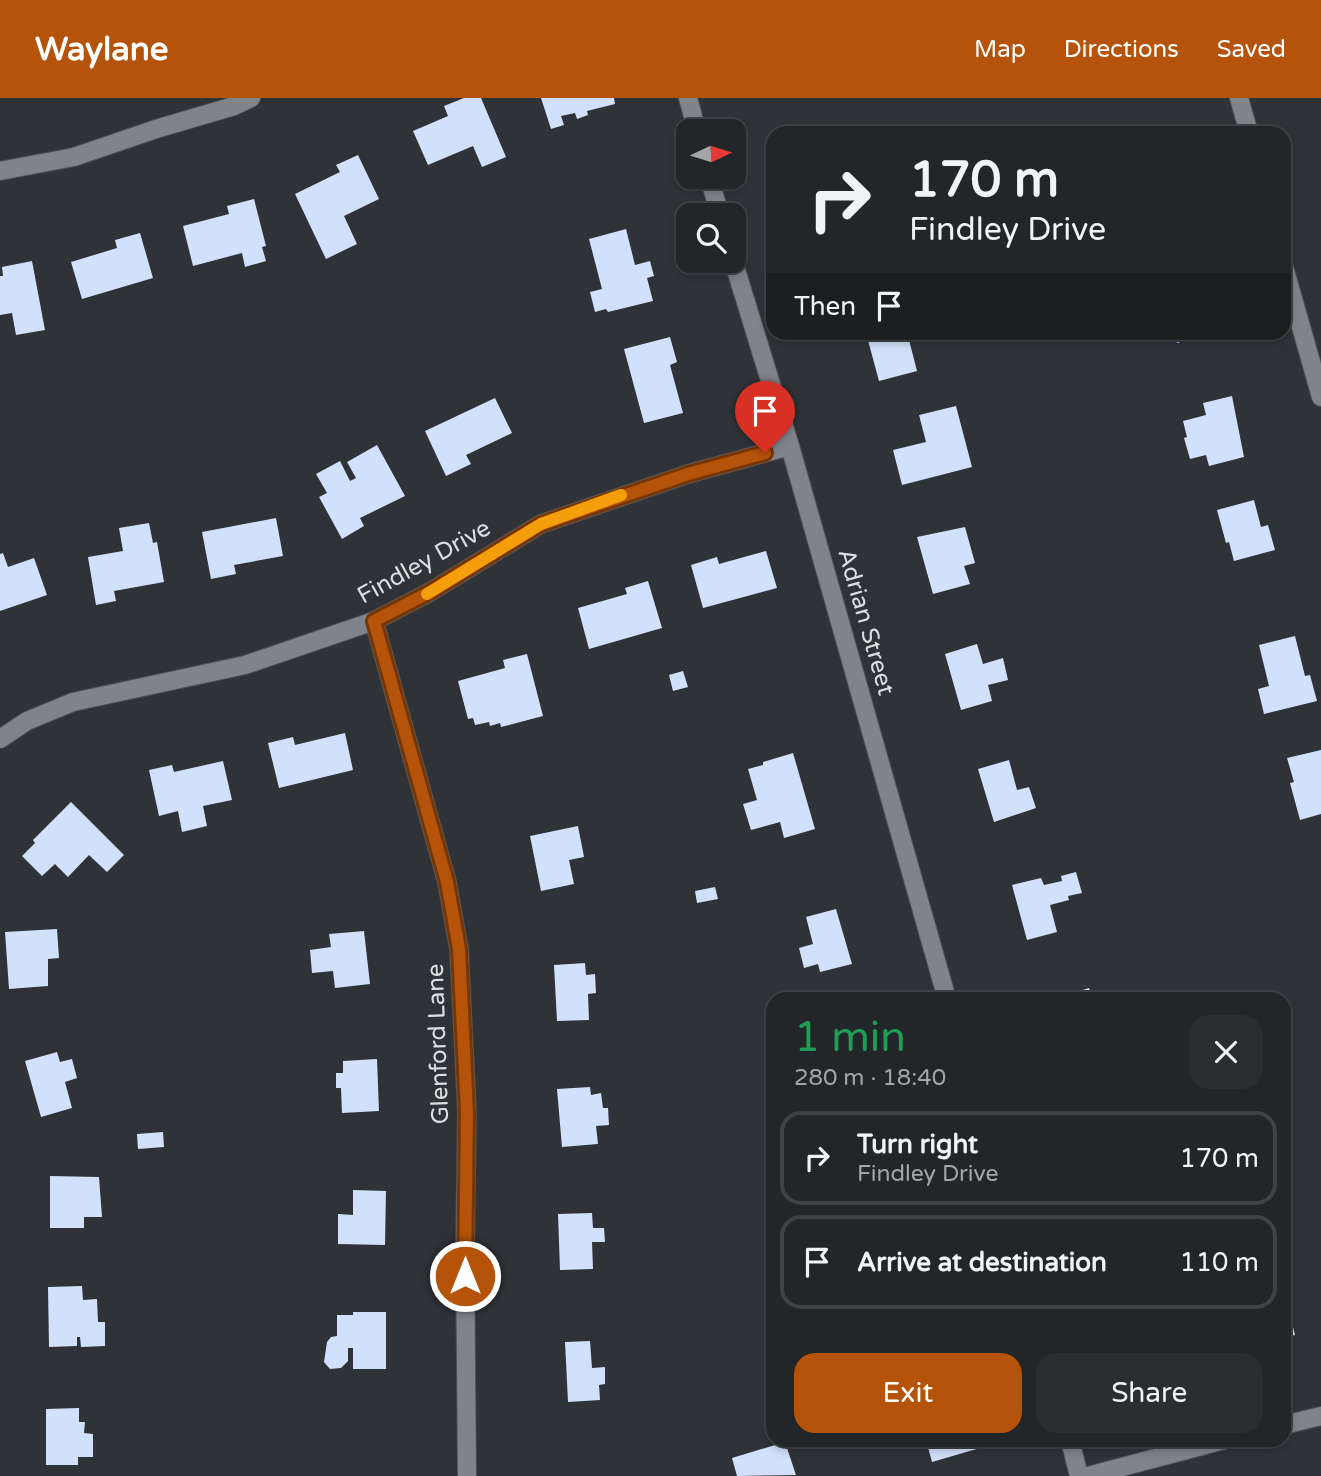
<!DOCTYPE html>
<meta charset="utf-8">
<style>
body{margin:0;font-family:"Varela Round",sans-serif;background:#2b2e31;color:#f1f3f6;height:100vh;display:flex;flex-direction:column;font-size:26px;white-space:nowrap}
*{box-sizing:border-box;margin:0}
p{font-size:23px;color:#a3a5a8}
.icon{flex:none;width:38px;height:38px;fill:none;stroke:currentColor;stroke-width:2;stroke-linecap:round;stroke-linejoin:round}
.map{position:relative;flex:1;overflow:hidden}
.drawer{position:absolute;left:766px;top:894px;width:525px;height:455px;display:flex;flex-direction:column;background:#232629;border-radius:21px;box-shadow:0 4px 10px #0003,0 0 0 2px #404346}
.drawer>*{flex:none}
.hud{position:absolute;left:766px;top:28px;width:525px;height:214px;border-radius:21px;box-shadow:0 4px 10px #0003,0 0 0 2px #404346;background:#232629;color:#f1f3f6;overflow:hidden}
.needle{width:46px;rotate:86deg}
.buttons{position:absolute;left:676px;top:21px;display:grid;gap:14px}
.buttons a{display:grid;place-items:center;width:70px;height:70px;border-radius:14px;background:#232629;box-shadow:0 4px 10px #0003,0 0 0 2px #404346;font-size:35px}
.pin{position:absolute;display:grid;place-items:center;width:60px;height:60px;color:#fff;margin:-72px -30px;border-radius:50% 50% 50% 0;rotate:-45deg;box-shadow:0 0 7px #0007}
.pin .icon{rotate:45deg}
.me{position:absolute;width:77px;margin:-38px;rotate:0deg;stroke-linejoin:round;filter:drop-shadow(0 0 5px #0008)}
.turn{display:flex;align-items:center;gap:24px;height:147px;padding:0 28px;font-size:32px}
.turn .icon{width:91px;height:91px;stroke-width:2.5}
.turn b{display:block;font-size:49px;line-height:60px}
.then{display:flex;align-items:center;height:66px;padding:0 28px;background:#0003;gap:14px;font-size:26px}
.round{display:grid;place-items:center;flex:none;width:74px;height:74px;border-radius:21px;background:#2b2e31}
.head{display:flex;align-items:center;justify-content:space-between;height:119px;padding:0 28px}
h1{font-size:42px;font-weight:600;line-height:52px;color:#1e9e55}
.button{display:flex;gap:14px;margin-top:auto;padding:14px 28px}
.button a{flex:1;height:80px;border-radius:21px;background:#b45309;color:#fff;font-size:28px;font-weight:600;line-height:80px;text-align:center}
.button a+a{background:#2b2e31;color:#f1f3f6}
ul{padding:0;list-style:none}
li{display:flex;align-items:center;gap:21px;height:94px;margin:0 14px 10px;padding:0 14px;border:4px solid #404346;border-radius:21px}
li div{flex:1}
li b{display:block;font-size:26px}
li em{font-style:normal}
header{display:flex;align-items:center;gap:42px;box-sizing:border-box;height:98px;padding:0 35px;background:#b45309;color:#fff}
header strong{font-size:33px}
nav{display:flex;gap:38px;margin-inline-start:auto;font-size:24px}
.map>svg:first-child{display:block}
.building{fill:#d2e1fb}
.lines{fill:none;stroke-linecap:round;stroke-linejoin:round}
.minor-casing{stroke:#4e5155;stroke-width:20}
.minor{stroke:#808389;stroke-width:18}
.route-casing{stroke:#753606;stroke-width:18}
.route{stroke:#b45309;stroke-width:12}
.slow{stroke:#f59e0b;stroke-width:12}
.labels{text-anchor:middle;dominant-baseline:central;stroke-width:7;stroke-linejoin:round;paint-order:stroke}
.street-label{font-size:24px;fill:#dcdee1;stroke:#2f3237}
</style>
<header>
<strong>Waylane</strong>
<nav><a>Map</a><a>Directions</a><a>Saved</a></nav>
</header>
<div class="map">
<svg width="1321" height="1378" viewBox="0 0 1321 1378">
<rect width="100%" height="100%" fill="#2f3237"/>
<path class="building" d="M464 0H481L506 59 482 69 473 48 428 67 413 33 448 18 444 8Z
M541 0H614L615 6 587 13 588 17 577 21 575 15 561 18 564 27 551 31Z
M358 57 379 101 344 118 357 146 326 161 295 96 340 74 336 67Z
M254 101 266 148 262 149 266 163 245 169 242 155 193 168 183 128 229 116 227 108Z
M626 131 635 167 650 163 654 178 647 180 653 203 608 214 606 211 595 214 590 194 602 191 589 141Z
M140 135 153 180 82 201 71 164 117 150 115 142Z
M32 163 45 232 16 237 12 215 0 217V178H3L2 169Z
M857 234H907L917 273 879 283 866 235 858 238Z
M1174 234H1212V235L1177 245Z
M670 239 677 264 670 267 683 315 644 325 624 251Z
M1232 298 1244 359 1209 368 1206 357 1190 361 1184 340 1187 339 1183 323 1206 317 1203 305Z
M495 300 512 335 466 357 471 366 446 378 425 333Z
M956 308 972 369 902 387 893 352 926 344 919 317Z
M377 347 405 398 360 420 364 428 342 441 319 399 327 395 316 376 340 363 350 383 356 380 347 364Z
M1254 402 1261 429 1268 427 1275 452 1234 463 1229 444 1226 445 1217 412Z
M276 420 283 458 234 467 236 476 211 481 202 434Z
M149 425 153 445 157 444 164 484 114 493 116 503 96 507 88 459 123 453 119 430Z
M965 429 975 465 964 468 970 486 933 496 917 439Z
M766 453 777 490 703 510 691 467 717 459 719 466Z
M3 455 8 469 34 460 47 497 0 513V456Z
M648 483 662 530 589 551 578 510 627 496 625 490Z
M1295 538 1305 578 1310 577 1317 603 1264 616 1258 591 1269 588 1259 547Z
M977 546 983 566 1003 560 1008 582 988 587 992 603 961 612 945 556Z
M527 556 543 618 501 629 500 625 490 628 489 624 475 627 473 620 468 621 458 583 505 570 503 562Z
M683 573 688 589 673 593 669 577Z
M345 635 353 672 279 690 268 645 293 639 295 647Z
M1321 652V716L1300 722 1290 685 1294 684 1287 660Z
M793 655 815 731 784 740 780 724 751 732 743 706 757 702 748 671 763 667V664Z
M1009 662 1017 692 1029 689 1036 710 994 724 978 671Z
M223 663 232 702 203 708 207 728 182 734 178 713 159 718 149 672 172 667 174 674Z
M71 704 124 757 107 774 89 757 68 779 55 766 42 778 22 758 35 745 33 742Z
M578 728 584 759 569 762 574 786 541 793 530 738Z
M1076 774 1082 795 1068 798 1069 802 1050 807 1057 834 1027 842 1012 787 1041 780 1044 787 1062 783 1061 778Z
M715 789 718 801 697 805 695 793Z
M836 811 852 866 820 874 818 866 804 870 799 850 813 846 806 819Z
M57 831 59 860 48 861V888L9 891 5 834Z
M364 833 370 886 335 890 333 873 312 875 310 852 331 849 329 836Z
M585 865 586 877 595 876 596 895 588 896 589 922 557 923 554 867Z
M1089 890 1093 901H1053Z
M57 954 60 964 72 961 77 980 65 984 72 1010 41 1019 25 963Z
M377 961 379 1013 342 1015 341 990H336V975H343V963Z
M590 989 591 997 601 995 603 1010H608L609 1027 596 1028 598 1046 562 1049 557 991Z
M163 1034 164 1049 138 1051 137 1036Z
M50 1078 99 1079 102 1119H84V1130H50Z
M353 1092 386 1093 385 1147 338 1146V1116L353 1117Z
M592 1115 593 1130H604L605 1144H592L593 1171 560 1172 558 1116Z
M82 1188 83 1202 97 1201 98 1224H105V1248L81 1249 80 1239H77V1248L49 1249 48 1189Z
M1287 1206 1295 1237 1284 1240V1207Z
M353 1214H386V1271H353V1250H348V1263L341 1270 330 1271 324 1264 327 1244 331 1239 337 1238V1217H353Z
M590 1243 592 1270 605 1269V1286L599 1287 600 1302 568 1304 565 1244Z
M79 1310V1324H85L84 1335 93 1336V1359H78V1367H46V1311Z
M926 1342H985L987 1348 932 1364Z
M785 1344 796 1377 737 1378 732 1360Z"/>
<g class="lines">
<g class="minor-casing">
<path id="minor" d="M688 0 697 33
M1239 0 1249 35
M0 73 74 59 156 31 234 8 251 0
M709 79 720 117
M733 162 790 348 947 901
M1284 169 1321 299
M374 523 447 784 459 851 467 1014 465 1153 467 1378
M0 641 27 623 73 604 245 567 374 523 430 494 541 426 688 376 790 348
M1284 1327 1321 1318
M1070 1342 1079 1378
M1088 1378 1224 1342"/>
</g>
<use href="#minor" class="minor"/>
</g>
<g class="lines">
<g class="route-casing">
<path id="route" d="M465 1178 467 1014 459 851 447 784 374 523 430 494 541 426 688 376 765 355"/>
</g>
<use href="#route" class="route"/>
<path class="slow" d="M427 496 541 426 621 397"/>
</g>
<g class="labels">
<g class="street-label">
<text transform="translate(424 464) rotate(-29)">Findley Drive</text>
<text transform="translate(866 524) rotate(74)">Adrian Street</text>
<text transform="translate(438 946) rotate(-92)">Glenford Lane</text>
</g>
</g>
</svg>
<div class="buttons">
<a><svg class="needle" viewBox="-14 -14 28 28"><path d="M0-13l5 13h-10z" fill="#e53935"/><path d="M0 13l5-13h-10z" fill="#a3a5a8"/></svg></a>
<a><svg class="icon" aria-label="search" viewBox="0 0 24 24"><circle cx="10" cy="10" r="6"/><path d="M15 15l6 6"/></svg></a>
</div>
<div class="pin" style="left:765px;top:355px;background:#d93025"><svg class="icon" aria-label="arrive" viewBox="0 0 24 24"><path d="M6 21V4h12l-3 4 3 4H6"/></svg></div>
<svg class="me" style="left:465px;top:1178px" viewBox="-20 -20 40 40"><circle r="17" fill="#b45309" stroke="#fff" stroke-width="3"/><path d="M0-11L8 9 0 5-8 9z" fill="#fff"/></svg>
<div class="hud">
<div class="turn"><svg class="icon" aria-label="right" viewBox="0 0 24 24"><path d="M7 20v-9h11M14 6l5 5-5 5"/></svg><div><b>170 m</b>Findley Drive</div></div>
<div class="then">Then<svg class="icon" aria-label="arrive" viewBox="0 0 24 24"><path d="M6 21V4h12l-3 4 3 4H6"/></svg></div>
</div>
<section class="drawer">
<div class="head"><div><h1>1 min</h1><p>280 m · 18:40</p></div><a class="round"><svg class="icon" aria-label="close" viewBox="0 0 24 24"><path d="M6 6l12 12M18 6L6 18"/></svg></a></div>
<ul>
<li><svg class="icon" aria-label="right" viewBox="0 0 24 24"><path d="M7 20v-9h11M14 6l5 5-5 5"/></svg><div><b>Turn right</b><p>Findley Drive</p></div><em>170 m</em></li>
<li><svg class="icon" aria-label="arrive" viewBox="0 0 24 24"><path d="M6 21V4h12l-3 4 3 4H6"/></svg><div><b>Arrive at destination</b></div><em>110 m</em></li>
</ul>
<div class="button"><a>Exit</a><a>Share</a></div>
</section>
</div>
